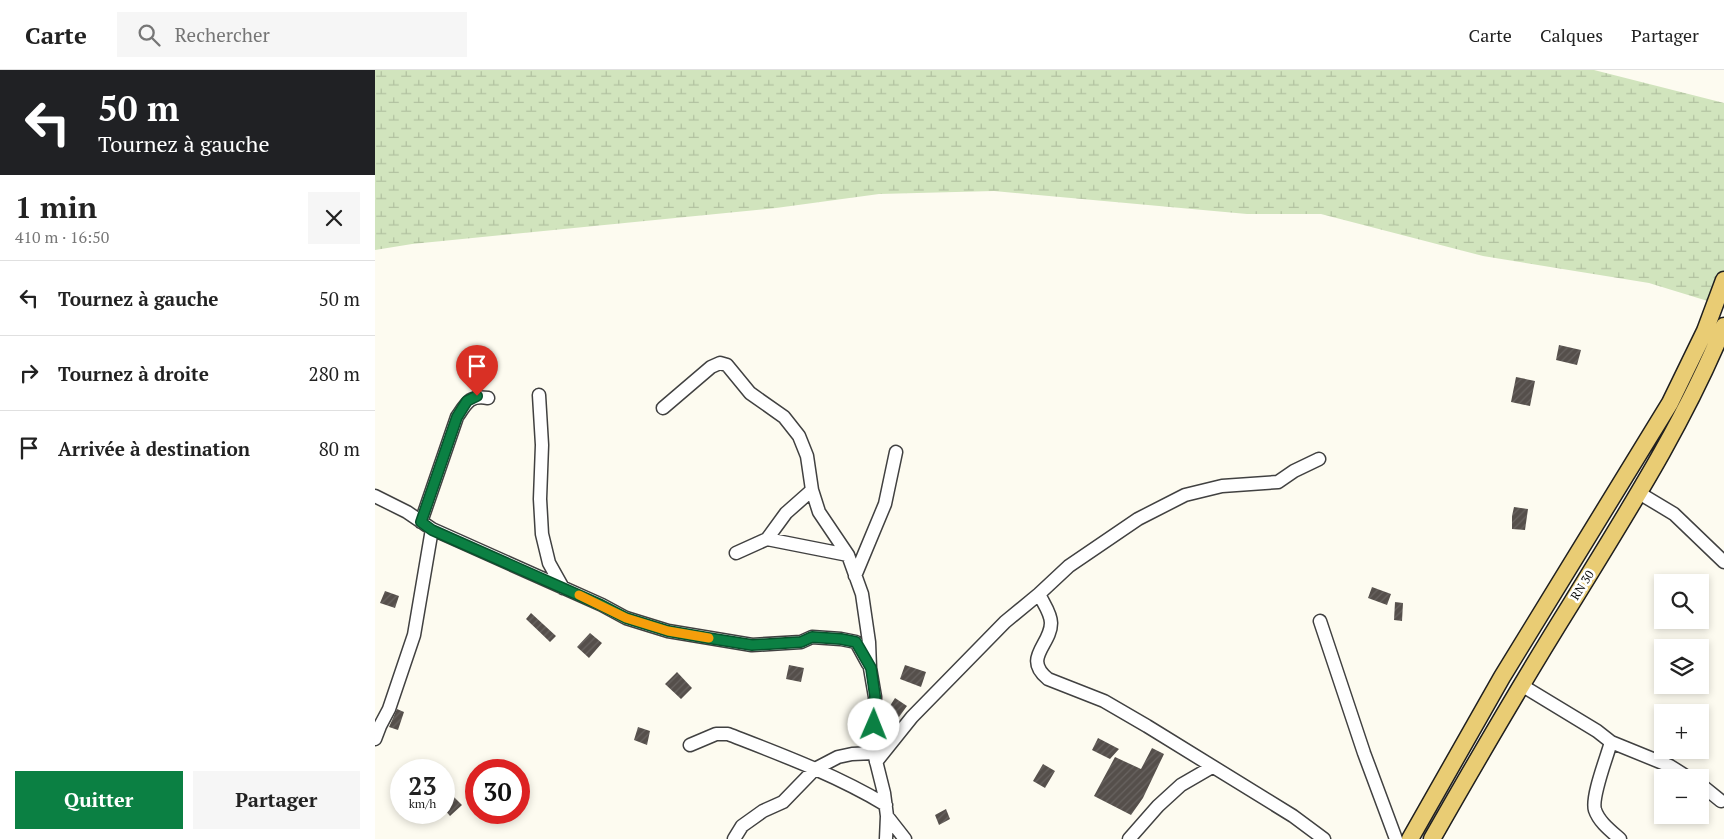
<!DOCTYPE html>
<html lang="fr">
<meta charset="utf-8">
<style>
body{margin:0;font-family:"PT Serif",serif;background:#f6f6f6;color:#222;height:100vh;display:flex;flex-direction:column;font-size:19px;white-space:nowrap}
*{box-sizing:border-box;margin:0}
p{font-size:16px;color:#767676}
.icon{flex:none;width:28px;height:28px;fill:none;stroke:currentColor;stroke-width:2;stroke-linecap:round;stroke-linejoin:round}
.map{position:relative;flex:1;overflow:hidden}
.panel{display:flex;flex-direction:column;background:#fff;width:375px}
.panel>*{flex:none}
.guide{background:#202124;color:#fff;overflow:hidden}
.fabs{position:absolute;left:1279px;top:504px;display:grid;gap:10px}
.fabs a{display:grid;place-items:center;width:55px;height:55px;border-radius:0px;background:#fff;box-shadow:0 2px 8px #0003;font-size:25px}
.speed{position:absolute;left:15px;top:689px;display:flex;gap:10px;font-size:25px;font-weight:700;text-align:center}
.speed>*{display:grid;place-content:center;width:65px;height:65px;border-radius:50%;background:#fff;box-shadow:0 2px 8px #0003;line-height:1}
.speed small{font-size:12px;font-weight:400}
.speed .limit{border:8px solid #d22;background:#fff;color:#111}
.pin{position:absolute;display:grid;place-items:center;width:42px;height:42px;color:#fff;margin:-51px -21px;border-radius:50% 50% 50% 0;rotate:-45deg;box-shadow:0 0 5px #0007}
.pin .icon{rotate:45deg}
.me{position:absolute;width:55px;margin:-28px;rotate:1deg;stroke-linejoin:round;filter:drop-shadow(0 0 4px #0008)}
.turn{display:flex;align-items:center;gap:18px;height:105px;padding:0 15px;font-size:22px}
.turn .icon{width:65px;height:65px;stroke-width:2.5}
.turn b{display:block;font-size:35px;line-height:42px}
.round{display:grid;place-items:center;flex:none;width:52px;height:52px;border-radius:0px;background:#f6f6f6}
.overview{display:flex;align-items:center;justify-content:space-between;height:85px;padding:0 15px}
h1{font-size:30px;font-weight:700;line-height:38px}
.cta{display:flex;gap:10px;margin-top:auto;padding:10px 15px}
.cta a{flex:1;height:58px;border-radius:0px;background:#0b8043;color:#fff;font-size:20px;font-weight:700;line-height:58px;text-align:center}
.cta a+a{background:#f6f6f6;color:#222}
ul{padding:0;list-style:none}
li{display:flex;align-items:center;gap:15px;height:75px;padding:0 15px;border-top:1px solid #e0e0e0}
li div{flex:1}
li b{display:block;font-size:19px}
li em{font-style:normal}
header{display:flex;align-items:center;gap:30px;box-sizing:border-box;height:70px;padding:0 25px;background:#fff;border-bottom:1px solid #e0e0e0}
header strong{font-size:24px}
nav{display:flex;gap:28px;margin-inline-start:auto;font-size:18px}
.search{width:350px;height:45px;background:#f6f6f6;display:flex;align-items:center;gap:12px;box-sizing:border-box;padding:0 18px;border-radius:0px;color:#767676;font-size:19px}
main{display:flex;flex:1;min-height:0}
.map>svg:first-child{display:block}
.wetland{fill:url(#wetland-marsh)}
.building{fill:url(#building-hatch)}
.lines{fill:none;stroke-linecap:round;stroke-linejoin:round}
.minor-casing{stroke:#414141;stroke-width:15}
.major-casing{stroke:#1f1f1f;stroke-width:19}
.minor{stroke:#fff;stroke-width:12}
.major{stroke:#e9cc74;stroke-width:16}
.route-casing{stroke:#07532c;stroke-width:12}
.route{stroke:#0b8043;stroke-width:9}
.slow{stroke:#f59e0b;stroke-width:9}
.labels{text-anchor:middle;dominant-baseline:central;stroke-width:5;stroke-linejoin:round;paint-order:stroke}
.street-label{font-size:12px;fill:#0e0e0e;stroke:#fff}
</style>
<header>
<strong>Carte</strong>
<div class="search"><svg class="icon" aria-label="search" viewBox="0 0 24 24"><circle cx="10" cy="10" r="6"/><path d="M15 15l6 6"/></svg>Rechercher</div>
<nav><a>Carte</a><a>Calques</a><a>Partager</a></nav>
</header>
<main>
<section class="panel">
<div class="guide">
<div class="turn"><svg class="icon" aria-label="left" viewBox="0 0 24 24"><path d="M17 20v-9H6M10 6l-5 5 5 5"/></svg><div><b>50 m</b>Tournez à gauche</div></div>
</div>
<div class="overview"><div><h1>1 min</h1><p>410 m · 16:50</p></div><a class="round"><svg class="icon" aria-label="close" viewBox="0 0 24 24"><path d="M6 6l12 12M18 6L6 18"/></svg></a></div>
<ul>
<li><svg class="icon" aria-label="left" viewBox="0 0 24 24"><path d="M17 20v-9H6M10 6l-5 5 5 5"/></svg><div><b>Tournez à gauche</b></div><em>50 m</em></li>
<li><svg class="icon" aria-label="right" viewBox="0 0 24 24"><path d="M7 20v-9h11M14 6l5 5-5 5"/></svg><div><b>Tournez à droite</b></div><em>280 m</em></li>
<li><svg class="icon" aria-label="arrive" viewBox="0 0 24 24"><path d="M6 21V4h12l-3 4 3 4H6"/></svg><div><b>Arrivée à destination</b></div><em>80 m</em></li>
</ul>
<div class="cta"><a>Quitter</a><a>Partager</a></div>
</section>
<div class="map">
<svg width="1349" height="769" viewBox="0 0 1349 769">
<defs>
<pattern id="wetland-marsh" width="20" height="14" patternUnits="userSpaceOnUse" patternTransform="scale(1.25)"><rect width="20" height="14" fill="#d1e4bd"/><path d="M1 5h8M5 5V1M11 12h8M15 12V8" fill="none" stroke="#b2c2a1"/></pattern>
<pattern id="building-hatch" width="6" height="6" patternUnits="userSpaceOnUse" patternTransform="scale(1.25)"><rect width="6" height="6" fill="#554f4b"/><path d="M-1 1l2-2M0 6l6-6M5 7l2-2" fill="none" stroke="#696461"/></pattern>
</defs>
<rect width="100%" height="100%" fill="#fdfbf0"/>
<path class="wetland" d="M0 0H1219L1349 33V236L1274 213 1108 186 946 144H872L619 121 504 124 401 138 37 174 0 180Z"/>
<path class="building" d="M1184 275 1206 280 1202 295 1181 290Z
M1141 307 1160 311 1155 336 1136 332Z
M1139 437 1153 439 1150 460 1137 459V446Z
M997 517 1016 524 1012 535 993 528Z
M10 521 24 526 20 538 5 533Z
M1020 532 1028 533 1027 551 1019 550Z
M156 543 181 566 175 572 151 549Z
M215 563 227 573 214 588 202 577Z
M414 595 429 598 426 612 411 609Z
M530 595 551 602 546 617 525 609Z
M302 602 317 618 306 629 290 614Z
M520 628 532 636 524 647 513 639Z
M22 639 29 642 23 660 14 657Z
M263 657 275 661 272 675 259 670Z
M723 668 744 679 735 689 717 680Z
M777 678 789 684 768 728 756 745 719 726 740 687 766 699Z
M668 694 680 701 670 718 658 711Z
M78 726 87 735 75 746 69 739V734Z
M571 739 575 749 564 755 560 745Z"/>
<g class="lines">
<g class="minor-casing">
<path id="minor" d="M164 325 167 375 165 429 167 464 174 493 188 518
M288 338 336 297 345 293 352 295 375 323 409 347 424 366 432 386 437 420 444 442 473 485 487 524 494 572 495 598 500 627 499 683 509 723 512 746 511 769
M1264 423 1299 444 1349 492
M0 426 32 442 57 459 227 535 251 548 293 561 377 575 426 572 437 567 466 569 481 572 493 594
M46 452 82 347C92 332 95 325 113 328
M392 469 473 485
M361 483 392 469 411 443 437 420
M480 506 510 434 521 382
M664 524C668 533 676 543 676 553 676 575 647 588 673 609L729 631 772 656 918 746 949 769
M945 551 989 683 1021 769
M1146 615 1222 661 1236 672C1232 687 1216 727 1220 740 1224 752 1236 761 1245 769
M0 669 5 656 14 639 39 565 57 459
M1236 672 1295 696 1314 708
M315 675 341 664H353C407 685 461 705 511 735
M501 692 537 647 630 552 664 524 694 496 763 449 810 425 847 416 903 412 919 401 944 389
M1325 714 1346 731
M512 746 530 769
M359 769 367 756 388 741 408 732 440 699 463 687 477 684 499 683
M754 769 783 736 806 715 837 697"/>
</g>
<g class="major-casing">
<path id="major" d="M1035 769 1127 607 1295 333 1330 261 1349 210
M1057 769C1102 690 1148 611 1196 534 1251 444 1309 354 1349 256"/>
</g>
<use href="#minor" class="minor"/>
<use href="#major" class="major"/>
</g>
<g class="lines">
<g class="route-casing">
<path id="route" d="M102 326 92 331 82 347 46 452 57 460 226 535 251 548 293 561 333 568 377 575 426 572 437 567 466 569 481 572 496 598 500 626 499 655"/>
</g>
<use href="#route" class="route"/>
<path class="slow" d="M204 525 251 548 293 561 334 568"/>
</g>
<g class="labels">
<g class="street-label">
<text transform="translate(1207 515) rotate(-58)">RN 30</text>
</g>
</g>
</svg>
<div class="fabs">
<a><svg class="icon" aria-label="search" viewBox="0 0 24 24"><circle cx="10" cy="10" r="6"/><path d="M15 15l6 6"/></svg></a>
<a><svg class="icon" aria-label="layers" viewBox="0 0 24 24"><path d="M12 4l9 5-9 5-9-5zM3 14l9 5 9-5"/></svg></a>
<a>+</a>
<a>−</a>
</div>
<div class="speed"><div>23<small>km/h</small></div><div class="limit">30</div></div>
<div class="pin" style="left:102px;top:326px;background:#d93025"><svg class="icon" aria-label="arrive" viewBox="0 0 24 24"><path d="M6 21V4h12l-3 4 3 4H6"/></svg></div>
<svg class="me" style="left:499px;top:655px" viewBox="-20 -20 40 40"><circle r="19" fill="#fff"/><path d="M0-13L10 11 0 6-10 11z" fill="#0b8043"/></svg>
</div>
</main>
